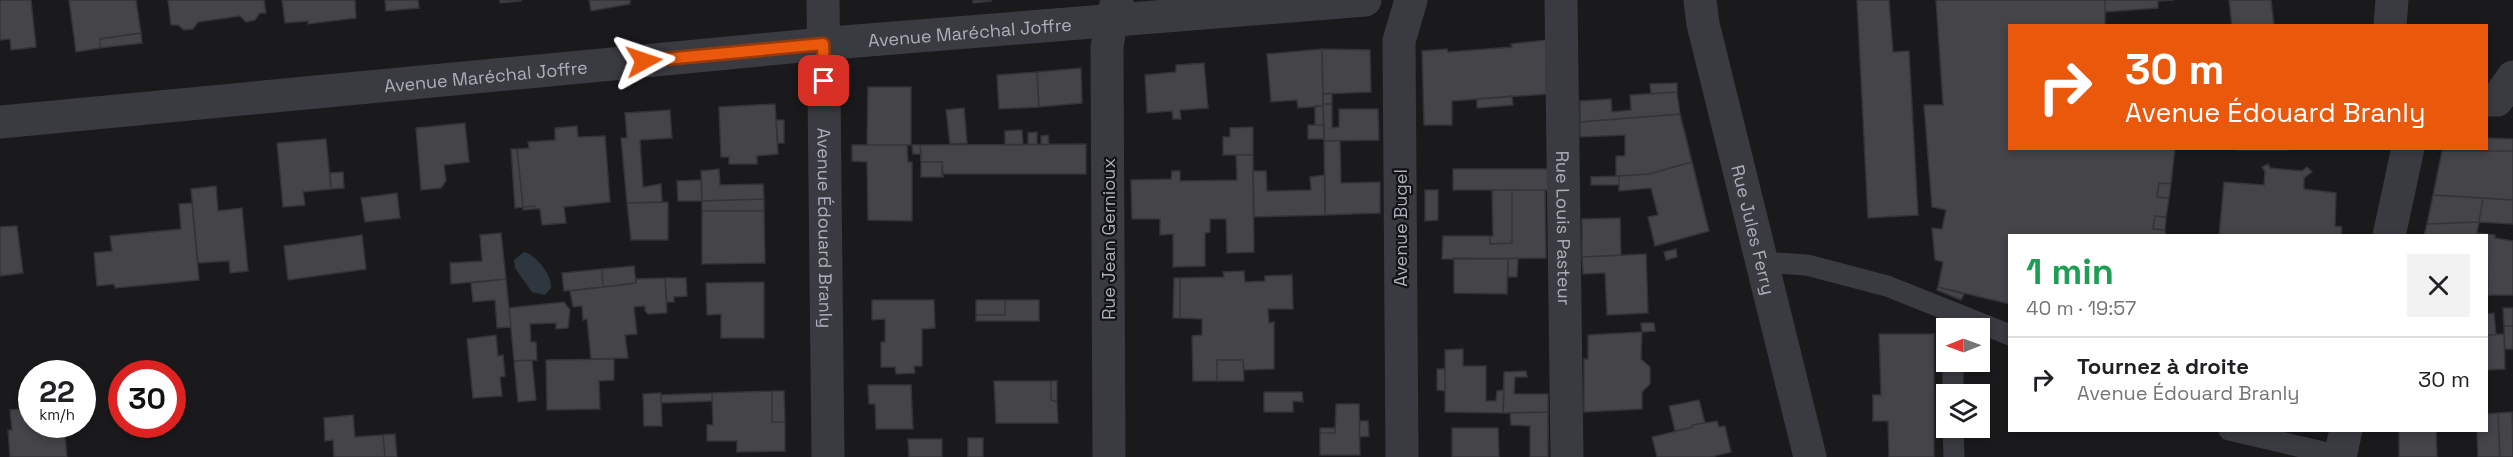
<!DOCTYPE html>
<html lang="fr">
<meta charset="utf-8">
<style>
body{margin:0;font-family:"Space Grotesk",sans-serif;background:#f2f2f2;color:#202124;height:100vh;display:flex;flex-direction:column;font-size:22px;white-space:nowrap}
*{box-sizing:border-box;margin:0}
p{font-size:20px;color:#757577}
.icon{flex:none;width:33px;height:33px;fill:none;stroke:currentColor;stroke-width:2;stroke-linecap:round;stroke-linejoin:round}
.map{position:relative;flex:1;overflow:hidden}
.panel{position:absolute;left:2008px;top:234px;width:480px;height:198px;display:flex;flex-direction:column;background:#fff;border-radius:0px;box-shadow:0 3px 9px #0003}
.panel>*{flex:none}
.banner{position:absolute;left:2008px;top:24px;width:480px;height:126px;border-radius:0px;box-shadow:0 3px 9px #0003;background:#ea580c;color:#fff;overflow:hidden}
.needle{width:39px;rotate:269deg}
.tools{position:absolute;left:1936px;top:318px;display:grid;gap:12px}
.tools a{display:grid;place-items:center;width:54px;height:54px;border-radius:0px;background:#fff;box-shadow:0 3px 9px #0003;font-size:30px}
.speed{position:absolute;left:18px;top:360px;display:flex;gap:12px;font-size:30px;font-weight:700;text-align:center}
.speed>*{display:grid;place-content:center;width:78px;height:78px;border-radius:50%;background:#fff;box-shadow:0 3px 9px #0003;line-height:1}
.speed small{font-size:15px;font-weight:400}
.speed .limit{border:9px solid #d22;background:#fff;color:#111}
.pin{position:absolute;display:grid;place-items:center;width:51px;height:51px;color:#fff;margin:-26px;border-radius:12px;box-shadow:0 3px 9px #0006}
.me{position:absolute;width:66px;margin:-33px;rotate:85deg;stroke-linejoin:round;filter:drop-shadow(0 0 4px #0008)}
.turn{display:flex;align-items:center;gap:21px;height:126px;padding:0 18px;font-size:27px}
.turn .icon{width:78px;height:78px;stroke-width:2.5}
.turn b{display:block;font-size:42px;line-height:51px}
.round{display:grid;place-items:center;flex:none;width:63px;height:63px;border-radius:0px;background:#f2f2f2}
.summary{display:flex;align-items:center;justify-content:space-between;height:102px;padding:0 18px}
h1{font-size:36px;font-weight:700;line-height:45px;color:#1e9e55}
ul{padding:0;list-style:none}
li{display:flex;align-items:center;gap:18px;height:84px;padding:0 18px;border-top:2px solid #e0e0e0}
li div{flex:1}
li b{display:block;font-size:22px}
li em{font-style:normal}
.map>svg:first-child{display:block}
.water{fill:#2e3740}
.building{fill:#444449;stroke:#343338;stroke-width:1.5}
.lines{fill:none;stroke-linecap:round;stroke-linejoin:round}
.service{stroke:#3a3b41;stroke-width:21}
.minor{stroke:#3a3b41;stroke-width:33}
.tertiary{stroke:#3a3b41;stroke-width:33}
.route-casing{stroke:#983908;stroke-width:15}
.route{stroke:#ea580c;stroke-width:10}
.labels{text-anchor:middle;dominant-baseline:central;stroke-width:4.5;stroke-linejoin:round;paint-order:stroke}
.street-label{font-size:18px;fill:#abafbb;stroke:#141417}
</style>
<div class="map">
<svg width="2513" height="457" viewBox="0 0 2513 457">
<rect width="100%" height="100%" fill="#1a191c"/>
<path class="water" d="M524 252C535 254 553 276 551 288L545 295 532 292 515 268 514 260Z"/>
<path class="building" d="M0 0H31L36 47 11 50 10 39 0 40Z
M69 0H136L141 33 100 39V48L76 52Z
M168 0H264L266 13H260L255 20 246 22 240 16 198 22 193 29 184 30 178 25H171Z
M282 0H355L356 18 308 24V21L285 23Z
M385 0H418L419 8 386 11Z
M500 0H521V1L500 3Z
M589 0H630V4L591 11Z
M973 0H991V1L973 3Z
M1857 0H1889L1893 52 1909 51 1918 215 1868 218Z
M1936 0H2105V26H2010V148H2175L2171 184 2159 183 2157 197 2169 198 2166 217 2155 216 2153 229 2165 230V236H2010V304L1938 287 1943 262 1935 260 1932 228 1942 229 1946 210 1932 207 1924 105H1943Z
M2105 0H2174L2158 1V8L2105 12Z
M2229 0H2271L2274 26H2232Z
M141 33 142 43 100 48V39Z
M1546 40V94L1452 101V125H1424L1422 51 1447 49 1448 52 1512 47 1511 44Z
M1322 49 1323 106 1298 108 1297 100 1271 102 1267 54Z
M1322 49 1370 50 1371 92 1323 94Z
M1204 63 1208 108 1180 110 1181 119H1173L1172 111 1147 113 1145 75 1176 72V65Z
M1081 68 1082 103 1039 107 1037 72Z
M1037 72 1039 107 999 109 997 75Z
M1677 83V92L1651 94 1650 84Z
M868 87H911V145H867Z
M1677 92 1680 114 1580 122V101L1611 99 1612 112 1631 110 1630 95Z
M1332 93V104H1323V94Z
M1512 96 1513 105 1477 108V99Z
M775 104 778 154 757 156V164H729V157H721L719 107Z
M1323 104H1332V128L1339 127V109H1378L1379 140 1324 141Z
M1315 106H1323L1324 125H1315Z
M964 108 967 143 950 144 946 110Z
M670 110 672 138 640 140 643 187 661 184 662 202 627 203 621 138H627L625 113Z
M1680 114 1692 162 1649 174 1616 176V156H1625V135L1580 137V122Z
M776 120H784V143H778Z
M465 123 469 162 444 165 446 181 441 188 421 190 416 128Z
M1308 125H1324V139H1308Z
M577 126 578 137 605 136 610 202 564 207 566 223 542 225 540 209H535L534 206 523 207 517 149 529 148 528 142 555 140V128Z
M1253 127V155H1223V137H1230V128Z
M1022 130 1023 145H1005V131Z
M1037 132V145H1028V133Z
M1048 135 1049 145H1041V136Z
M2487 138 2513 139V151H2442L2443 148H2487Z
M326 139 331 189 303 192 305 205 283 207 277 143Z
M1324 141H1340L1341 183 1380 182V213L1325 215Z
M1086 144V174H942V162H921L920 145Z
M852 145H907L908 162H912V221L868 220 867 162 852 161Z
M912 145H920L921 154H913Z
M2237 148H2288V150H2237Z
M511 149H517L523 207 515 208Z
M2442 151H2513V200L2433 195Z
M1236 155H1253L1254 252 1227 253 1226 219H1210V232L1205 233V266L1173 267V234L1160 235V219H1132L1131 180 1171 179 1172 171H1180V181L1237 180Z
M921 162H942L943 177H921Z
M1692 162 1709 231 1655 246 1648 217 1658 215 1651 188 1619 191V176L1649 174Z
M2268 164 2270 168 2302 171 2307 167 2312 172 2304 178V189L2336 193 2335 226 2342 227 2341 236H2219L2224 182 2264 185 2265 172 2262 167Z
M719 169 720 185 763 184 764 199 702 201 701 171Z
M1453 169H1548V190H1453Z
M1253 171H1266L1267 191 1311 190 1310 177 1325 175V215L1254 217Z
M343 172 344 188 331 189 330 173Z
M1619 176V185H1591V177Z
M701 180 702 201H678L677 181Z
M2159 183 2171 184 2169 198 2157 197Z
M216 186 218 211 242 208 248 271 230 273 229 261 198 263 191 189Z
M1425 190H1438V220L1425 221Z
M1492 190H1512V243L1490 244V236H1493Z
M1512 190H1545L1546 258 1442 259 1443 236H1490V244L1512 243Z
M397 193 400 218 365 222 361 198Z
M2433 195 2483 198 2479 222 2427 224Z
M2483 198 2513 200V224L2479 222Z
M764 199V211H702V201Z
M668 202V240H631L627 203Z
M192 203 199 280 115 288 114 284 97 286 94 253 112 251 110 236 181 229 179 204Z
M534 206 535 209 523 210V207Z
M702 211H764L765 263 702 264Z
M2155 216 2166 217 2165 230 2153 229Z
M1620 218 1621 255 1582 257V219Z
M2479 222 2477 233 2495 235V238L2513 241V295H2488L2487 236H2424L2427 224Z
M17 226 23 273 0 276V227Z
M501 233 506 279 451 284 450 263 482 261 480 235Z
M362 235 366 269 288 280 284 246Z
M1676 249 1677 257 1666 260 1664 252Z
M1646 254 1648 313 1607 315 1605 273 1583 274 1582 257Z
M1454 258 1508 259 1507 294 1454 293Z
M1518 258 1517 277H1508V259Z
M634 266 636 283 603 287 602 269Z
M602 269 603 287 564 291 562 273Z
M1244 271 1245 282 1265 281V276L1292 275 1293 309H1268L1269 323 1274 322V369L1244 370 1243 360H1217V381H1193L1192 336 1202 335V319L1180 318V278L1224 277 1223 272Z
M665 278 667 313 648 314 645 311V306L634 307 637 334 625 335 628 358 591 359 587 319 583 320 582 306 573 307 570 291 636 283V279Z
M665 278H686L687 296 674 297V302H667Z
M1174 278H1180V318H1173Z
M506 279 511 327 497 328 495 300 473 302 471 283Z
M764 282V338H721V314L707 315 706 283Z
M1938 287 1964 294 1961 300 1937 290Z
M872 300H934L935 328 922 329V366H914L915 373 896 374 895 367H881V342H885V319L872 320Z
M976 300H1005V315H976Z
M1005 300H1039V321H976V315H1005Z
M564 302 570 310 568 328 556 329V323L530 324 531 342H536L537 360 514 361 509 308Z
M2503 308H2513V326H2504Z
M2494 313 2496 335H2487V314Z
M1641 323H1654L1655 331 1642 332Z
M2504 326H2513V349H2505Z
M1642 332 1641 359 1650 367V384L1642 392V409L1584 412V359H1588V335Z
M1879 334H1934V457H1889L1888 421H1873V395H1881Z
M2504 334 2505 369 2487 370V335Z
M496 335 498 356 503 355 505 376 500 377 502 396 473 398 467 339Z
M1463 349V366H1486V401H1496L1497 391 1504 390 1503 413 1445 412V350Z
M614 359V380L599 381 600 409 547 410 546 360Z
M532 360 536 400 518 402 514 361Z
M1217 360H1243L1244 381H1217Z
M1437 369H1445V391L1437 390Z
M1526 371 1527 377H1515L1514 394H1548V412L1503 413 1504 372Z
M994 381H1051V400L1057 402 1058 423H996Z
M1051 381H1057V402L1051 400Z
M868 385H911L913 429H876L875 404H869Z
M772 391H784L785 422H772Z
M772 391V422H785V451L737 452V441H707V425H713L712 393Z
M1264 392H1302L1303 402 1293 401V412H1264Z
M661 393 662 426H644L643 394Z
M712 393V401L661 403V395Z
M1699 400 1705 423 1692 425 1693 427 1675 431 1669 406Z
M1336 404H1359L1360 455H1320V433H1335Z
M32 408V424L64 425 67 457H10L8 430H12L10 410Z
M1548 412V457H1530V426L1511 425 1510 413Z
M2512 412 2513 457H2500L2498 413Z
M2498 413 2500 457H2478L2477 430H2487V414Z
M353 415 355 437 383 435 385 457H334L333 440 325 441 324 418Z
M1360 421H1368L1369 436 1359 437Z
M1717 421 1719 427 1725 426 1731 452 1711 457H1657L1652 437 1693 427 1692 425Z
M1320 428H1335V433H1320Z
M1452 428H1498L1499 457H1452Z
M2399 430H2436L2437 457H2399Z
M395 434 397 457H385L383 435Z
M968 438H983V457H968Z
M908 439H942V457H909Z"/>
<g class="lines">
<path class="service" d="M1761 262 1807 265 1887 286 2010 335
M1953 362V394
M1953 428 1954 457
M2229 430 2340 456"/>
<g class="minor">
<path id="s1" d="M823 0 828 457"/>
<path id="s2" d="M1561 0 1567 457"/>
<path id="s3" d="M1700 0 1703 24 1810 457"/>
<path id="s4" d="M0 122 844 42 1365 0"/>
<path d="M2389 236 2408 148"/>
<path d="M1109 457 1107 47 1111 21 1117 2"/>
<path d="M1402 457 1399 41 1411 0"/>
<path d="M2340 457 2346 430"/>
</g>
<path class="tertiary" d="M2390 26 2392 0
M2487 100H2497L2513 77"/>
</g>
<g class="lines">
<g class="route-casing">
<path id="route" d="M644 61 823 44 824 81"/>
</g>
<use href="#route" class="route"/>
</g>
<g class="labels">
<g class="street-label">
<text stroke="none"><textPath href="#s4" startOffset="974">Avenue Maréchal Joffre</textPath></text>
<text stroke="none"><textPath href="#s4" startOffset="488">Avenue Maréchal Joffre</textPath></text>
<text stroke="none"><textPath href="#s1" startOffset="228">Avenue Édouard Branly</textPath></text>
<text transform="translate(1400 228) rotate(-90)">Avenue Bugel</text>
<text stroke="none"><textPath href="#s2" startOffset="228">Rue Louis Pasteur</textPath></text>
<text stroke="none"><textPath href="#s3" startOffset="236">Rue Jules Ferry</textPath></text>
<text transform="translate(1108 239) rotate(-90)">Rue Jean Gernioux</text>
</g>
</g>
</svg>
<div class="tools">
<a><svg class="needle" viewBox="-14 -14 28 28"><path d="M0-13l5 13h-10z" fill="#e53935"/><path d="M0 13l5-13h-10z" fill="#757577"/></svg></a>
<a><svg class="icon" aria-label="layers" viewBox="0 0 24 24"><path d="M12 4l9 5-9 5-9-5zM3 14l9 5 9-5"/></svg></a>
</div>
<div class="speed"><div>22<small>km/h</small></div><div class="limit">30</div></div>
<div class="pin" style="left:824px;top:81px;background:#d93025"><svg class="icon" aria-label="arrive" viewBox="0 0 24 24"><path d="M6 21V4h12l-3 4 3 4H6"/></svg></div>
<svg class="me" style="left:644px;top:61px" viewBox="-20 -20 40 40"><path d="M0-17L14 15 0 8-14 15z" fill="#ea580c" stroke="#fff" stroke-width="4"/></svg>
<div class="banner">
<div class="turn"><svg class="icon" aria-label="right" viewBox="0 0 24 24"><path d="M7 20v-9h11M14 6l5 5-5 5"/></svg><div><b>30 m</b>Avenue Édouard Branly</div></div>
</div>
<section class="panel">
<div class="summary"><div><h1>1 min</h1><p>40 m · 19:57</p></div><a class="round"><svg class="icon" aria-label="close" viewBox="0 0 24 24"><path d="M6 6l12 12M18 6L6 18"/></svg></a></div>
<ul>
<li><svg class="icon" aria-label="right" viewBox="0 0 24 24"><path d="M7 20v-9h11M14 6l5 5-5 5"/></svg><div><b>Tournez à droite</b><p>Avenue Édouard Branly</p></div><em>30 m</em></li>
</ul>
</section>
</div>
